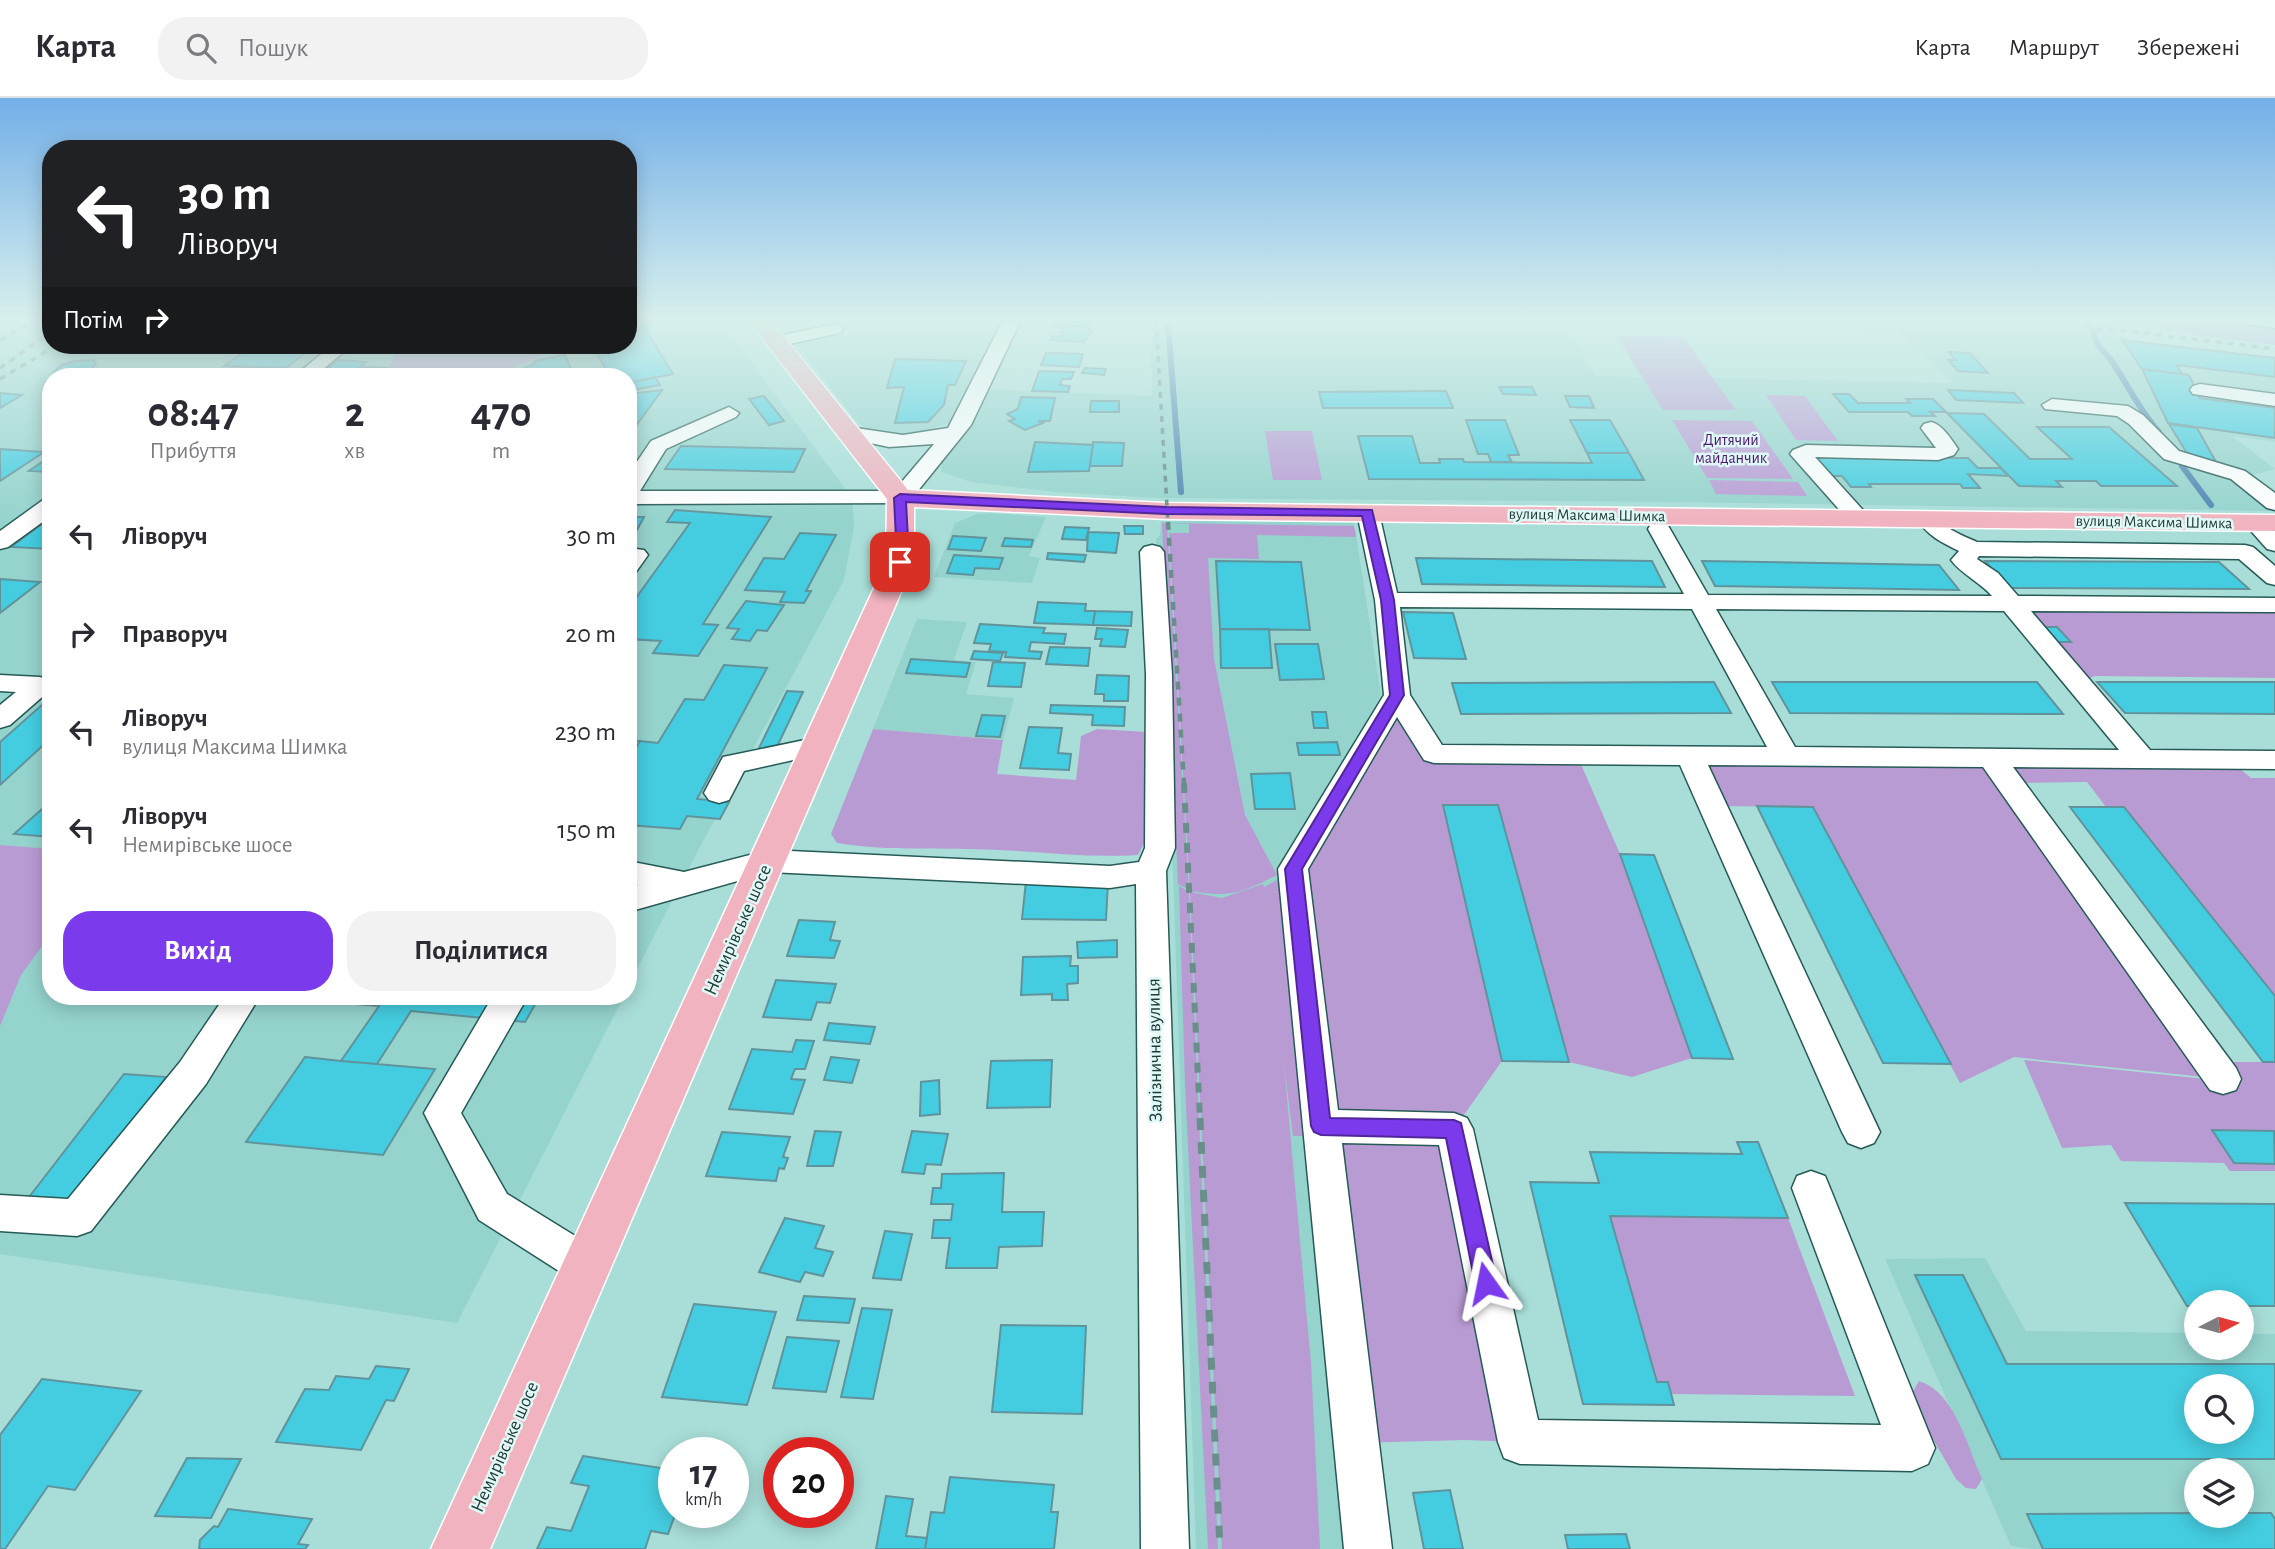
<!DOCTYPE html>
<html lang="uk">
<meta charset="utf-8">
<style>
body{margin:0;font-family:"Alegreya Sans",sans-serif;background:#f2f2f3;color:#2b2b33;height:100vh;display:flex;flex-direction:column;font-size:26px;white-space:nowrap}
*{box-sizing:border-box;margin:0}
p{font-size:23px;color:#7c7c81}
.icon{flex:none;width:38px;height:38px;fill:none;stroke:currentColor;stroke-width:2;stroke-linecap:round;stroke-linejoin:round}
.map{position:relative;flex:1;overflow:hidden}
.details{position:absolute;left:42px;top:270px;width:595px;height:637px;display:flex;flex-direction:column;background:#fff;border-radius:28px;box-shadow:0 4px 18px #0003}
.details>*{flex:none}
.banner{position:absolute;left:42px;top:42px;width:595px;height:214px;border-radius:28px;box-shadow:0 4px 18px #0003;background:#202124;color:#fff;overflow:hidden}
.needle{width:46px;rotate:84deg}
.tools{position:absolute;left:2184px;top:1192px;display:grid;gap:14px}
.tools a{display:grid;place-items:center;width:70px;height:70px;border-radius:50%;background:#fff;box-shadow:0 4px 18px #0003;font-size:35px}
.speed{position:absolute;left:658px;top:1339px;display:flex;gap:14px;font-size:35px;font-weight:700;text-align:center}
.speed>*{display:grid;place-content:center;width:91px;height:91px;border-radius:50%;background:#fff;box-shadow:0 4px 18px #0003;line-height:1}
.speed small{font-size:18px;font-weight:400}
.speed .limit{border:10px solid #d22;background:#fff;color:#111}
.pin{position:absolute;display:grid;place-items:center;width:60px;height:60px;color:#fff;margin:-30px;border-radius:14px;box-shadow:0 4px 10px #0006}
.me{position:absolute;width:77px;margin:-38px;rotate:348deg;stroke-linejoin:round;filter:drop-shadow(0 0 5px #0008)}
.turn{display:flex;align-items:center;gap:24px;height:147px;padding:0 21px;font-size:32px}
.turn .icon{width:91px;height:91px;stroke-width:2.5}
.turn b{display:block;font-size:49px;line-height:60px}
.then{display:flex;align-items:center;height:66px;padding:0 21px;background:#0003;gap:14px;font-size:26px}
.eta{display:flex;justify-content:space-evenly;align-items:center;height:119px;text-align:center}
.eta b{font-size:42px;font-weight:700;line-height:49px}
.primary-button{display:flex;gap:14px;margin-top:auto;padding:14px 21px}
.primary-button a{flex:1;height:80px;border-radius:28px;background:#7c3aed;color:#fff;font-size:28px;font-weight:700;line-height:80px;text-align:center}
.primary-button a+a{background:#f2f2f3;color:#2b2b33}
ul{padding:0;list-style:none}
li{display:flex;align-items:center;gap:21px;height:98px;padding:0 21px}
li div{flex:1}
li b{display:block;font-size:26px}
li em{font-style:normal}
header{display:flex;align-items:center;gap:42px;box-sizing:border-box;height:98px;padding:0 35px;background:#fff;border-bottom:2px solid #e1e1e2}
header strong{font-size:33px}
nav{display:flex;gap:38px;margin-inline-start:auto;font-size:24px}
.search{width:490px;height:63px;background:#f2f2f3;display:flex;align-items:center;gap:18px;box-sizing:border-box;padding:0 24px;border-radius:28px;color:#7c7c81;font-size:26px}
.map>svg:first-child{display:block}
.built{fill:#95d3cd;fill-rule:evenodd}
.green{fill:#b99bd4}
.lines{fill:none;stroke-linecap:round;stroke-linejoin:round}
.stream{stroke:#5087b3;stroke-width:6}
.building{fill:#44cde0;stroke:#60939b;stroke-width:2;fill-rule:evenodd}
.minor-casing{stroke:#265a56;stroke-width:3}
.major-casing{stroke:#fff;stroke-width:3}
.minor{fill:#fff;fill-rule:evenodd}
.major{fill:#f1b3bf;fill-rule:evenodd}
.rail-far3{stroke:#698f8a;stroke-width:3.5;stroke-dasharray:6 6;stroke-linecap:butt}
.rail-far2{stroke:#698f8a;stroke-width:4.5;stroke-dasharray:8 8;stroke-linecap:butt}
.rail-far1{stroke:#698f8a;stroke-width:6;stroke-dasharray:10 10;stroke-linecap:butt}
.rail{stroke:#698f8a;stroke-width:7;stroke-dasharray:12 12;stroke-linecap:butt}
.route{fill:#7c3aed;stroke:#51269a;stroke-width:2}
.labels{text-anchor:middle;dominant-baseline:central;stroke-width:5;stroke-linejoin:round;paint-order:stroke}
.far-park-label{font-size:16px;fill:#501974;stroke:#dff9f6}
.far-street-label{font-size:16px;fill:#233936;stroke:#dff9f6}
.street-label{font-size:19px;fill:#233936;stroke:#dff9f6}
</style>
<header>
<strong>Карта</strong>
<div class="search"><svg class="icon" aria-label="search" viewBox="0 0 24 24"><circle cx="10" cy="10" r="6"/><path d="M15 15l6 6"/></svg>Пошук</div>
<nav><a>Карта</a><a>Маршрут</a><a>Збережені</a></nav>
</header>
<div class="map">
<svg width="2275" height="1451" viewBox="0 0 2275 1451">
<rect width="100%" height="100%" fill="#a9ded8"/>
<path class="built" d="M0 222H51V247H628V222H720L852 400 854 428 844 482 694 760 628 889V278H51V898H624L457 1225 0 1156Z
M778 222H1012L979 291 1152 298 1150 222H2090L2122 242 2275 260V344L2232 338 2275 371 2249 378 2275 398V413L1673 404 1157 400 1056 394 971 384 941 374 944 348 963 321 915 336 872 335 857 324ZM1565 226 1897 233 1953 285 1713 280 1683 238H1616L1641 279 1595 278Z
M992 415 1046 419 1029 458 1040 460 1032 485 934 479 955 425 977 416Z
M1161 423 1354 424 1381 597 1295 747 1275 771 1284 787 1355 1451H1196L1173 775 1156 441 1160 437Z
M917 521 967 524 954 562 976 564 966 596 1014 600 1003 642 873 631Z
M1985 1160 2026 1233 2196 1235V1250H2242V1236H2275V1451H2033L2011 1448 1885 1161ZM2196 1288H2242V1334H2196ZM2196 1372H2242V1418H2196Z"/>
<path class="green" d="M2160 222H2214L2275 229V247L2165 233Z
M1617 238 1683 239 1736 312H1663Z
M401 247H564C543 255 520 269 498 275 463 283 423 279 388 272Z
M1766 297 1805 298 1838 343 1796 342Z
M1672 322 1752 323 1793 381 1707 380Z
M1265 333H1312L1322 382H1273Z
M1709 382 1798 384 1807 398 1716 396Z
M1162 425H1167L1189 792 1178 786Z
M1168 425 1354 428 1356 439 1257 437 1259 461 1208 460 1214 561 1245 717 1277 777C1241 795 1231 800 1190 793L1169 435H1189V426Z
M2012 506 2275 507V580L2095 578 2078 585Z
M1397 597 1434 656 1577 657 1620 756 1692 960 1632 979 1569 964 1498 708 1443 707 1502 963 1454 1031 1520 1344 1464 1342 1356 1345 1293 771Z
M873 631 1003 642 997 676 1076 682 1081 638 1097 631 1148 634 1151 731 1138 757C1091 760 1045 754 998 752 944 749 891 754 837 745L831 736Z
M1690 658 2229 662 2251 680H2275V898L2106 709 2087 684 2010 685 2223 981 2014 959 1960 985 1813 709 1712 708Z
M0 747 51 751V836L21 877 0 928Z
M1277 782 1281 790 1307 1038H1293L1284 966 1311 1265 1320 1451H1222L1190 794 1222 800 1263 786 1264 789Z
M1179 788 1189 794 1218 1451H1208L1185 988Z
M2024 962 2225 983 2212 964H2275V1073H2230L2224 1065 2121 1063 2111 1047 2062 1050Z
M1610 1118 1788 1120 1855 1298 1671 1296 1668 1284H1657Z
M1919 1283C1955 1294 1967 1348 1982 1381L1976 1391 1966 1390 1956 1381 1915 1310 1913 1293Z"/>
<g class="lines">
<path class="stream" d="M1168 226 1181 394
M2099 232 2093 234C2096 249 2105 253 2113 265 2129 289 2140 313 2159 334
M2182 368 2211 407"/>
</g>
<path class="building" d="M628 222H640L673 276 628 285V278H609L593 247H628Z
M1057 223 1091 225 1088 232H1093L1084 244 1050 242 1052 238 1060 239 1064 230 1054 229Z
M2122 242 2275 260V279L2177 267 2182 276 2142 271Z
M253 247H271L314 248 286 270 224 268Z
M353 247H383L377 252 348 251Z
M1949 254 1970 255 1988 275 1958 273 1948 262H1956Z
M1046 255 1083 256 1079 269 1041 267Z
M565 257 574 278H517L516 276 528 274 525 270 535 265 534 263Z
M895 261 966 263 955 287H948L944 307 928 324 895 325 904 289 887 290Z
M93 262 96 265 93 270 83 274 60 277 54 274 61 267 75 263Z
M339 262 366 264 360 269 386 270 376 278H318Z
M1085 270 1106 271 1104 277 1082 275Z
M2142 271 2189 277 2200 300 2275 310V340L2168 325Z
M1039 273 1074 274 1071 281H1062L1060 287 1070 288 1068 294 1032 293Z
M655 279 660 287 628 293V285Z
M1499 289H1532L1536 297 1503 296Z
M662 292 628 339V296Z
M1948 292 2014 295 2023 305 1956 302Z
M1446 293 1453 310H1323L1319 294Z
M0 296V295L22 297 0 310Z
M1833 296H1849L1858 305H1910L1906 301H1933L1946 314H1930L1935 318H1912L1908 314H1849Z
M764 298 784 323 769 327 749 301Z
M1565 298H1589L1594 310 1570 309Z
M1021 299 1055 300 1050 323H1038L1043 325 1025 332 1009 323 1015 321 1007 316 1018 311Z
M1091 303H1119V314H1090Z
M1947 315 1984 316 2030 361H2072L2037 329H2109L2177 388H2101L2096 383H2056L2062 389 2019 388Z
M1466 322H1505L1519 357H1508L1512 364H1491L1488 356H1478Z
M1570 322H1610L1629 355H1587Z
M2169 326 2197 330 2216 364 2190 360Z
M1358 338H1412L1420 365H1440L1439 361H1463L1464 364 1592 365 1587 355H1629L1644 382 1369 381Z
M1035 344 1093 347 1089 373 1028 374Z
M1093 344 1124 345 1122 368H1090Z
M681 348 805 351 794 374 665 371Z
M0 351 44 354 0 383Z
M51 358V374L29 373Z
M1808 360H1968L1978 370H2001L2008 378 1968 376 1980 390H1963L1960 386H1869L1871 389H1851L1842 378H1822Z
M675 412 771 419 703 526 718 527 698 558 653 555 661 543 628 541V511L690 425 667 424Z
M51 419V451L11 449Z
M628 419H644L637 432H628Z
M1124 428H1143V436H1125Z
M1065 429 1089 430 1086 442 1062 441Z
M1088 434 1119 435 1116 455 1087 453Z
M800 435 836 437 806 493H811L804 505 780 504 785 494 745 492 764 460 784 461Z
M953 438 986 440 981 453 948 451Z
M1005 440 1033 442 1031 449 1002 448Z
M1048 455 1086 457 1084 464 1047 461Z
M954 457 1003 460 999 471 975 470 973 477 947 475Z
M1416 460 1652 463 1665 489 1422 486Z
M1216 463 1301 464 1310 532 1220 531Z
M1702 463 1939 467 1959 492 1715 488Z
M1985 463 2219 464 2249 491 2008 490Z
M0 481 40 484 0 515Z
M746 503 784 507 767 533 757 532 750 543 732 541 739 531 727 530Z
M1038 504 1086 506 1085 513H1095L1093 527 1034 525Z
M1095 513 1132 514 1131 528 1093 527Z
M1403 514 1453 515 1466 561 1414 560Z
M980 526 1045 530 1043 535 1066 536 1064 546 1031 544 1029 553 1042 554 1040 561 1005 559 1006 554 989 553 991 546 974 545Z
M2043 529H2057L2071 544H2056Z
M1097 530 1128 532 1125 549 1100 548 1102 541H1095Z
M1220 531H1269L1272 570H1221Z
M1275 546H1318L1324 581 1280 582Z
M1050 549 1090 550 1088 568 1046 566Z
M974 553 1003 555 1000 563 971 561Z
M911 561 970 565 966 579 906 575Z
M993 564 1025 565 1021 589 988 588Z
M724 567 767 570 697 701 729 704 720 721 687 718 680 731 628 727V663L640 643 658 645 685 601 704 602Z
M1097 577 1129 578 1128 603H1104V596H1095Z
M1714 584 1731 615 1461 616 1452 585Z
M1772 584H2037L2063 616 1790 615Z
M2097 584H2275V616L2125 615Z
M787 593 803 594 775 653 758 652Z
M51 599V640L0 687V644Z
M1051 607 1125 609 1124 628 1092 627 1093 617 1050 615Z
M1312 614H1326L1328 630H1314Z
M982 617 1005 618 1000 639 976 638Z
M1029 629 1062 630 1058 655 1071 656 1069 672 1020 670Z
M628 642 640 643 628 663Z
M1337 644 1340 657H1299L1297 645Z
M1290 675 1295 711H1255L1251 676Z
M51 703V739L14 736Z
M1443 707H1498L1569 964 1502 963Z
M1757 708 1813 709 1951 966 1883 965Z
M2070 709H2124L2275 898V964H2263Z
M1620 756 1654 757 1733 961 1692 960Z
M1026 783 1108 784 1106 822 1022 821Z
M799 822 835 824 830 842 840 843 834 860 787 858Z
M1117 842V859L1078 860 1077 844Z
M1071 858 1070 868H1078V885L1067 886 1068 902H1052V896L1021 897 1023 859Z
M776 882 836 886 830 905 817 904 811 922 763 919Z
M346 898H540L525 924 411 913 377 966 341 963 379 908 341 905Z
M829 925 875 929 870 946 824 942Z
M796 942 814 943 805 971H795L791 981 805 982 793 1016 729 1011 752 951 792 954Z
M305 959 341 963 435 971 383 1057 246 1044Z
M831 959 859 962 852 985 824 982Z
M1052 962 1050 1009 987 1010 991 963Z
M124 976 166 979 72 1106 26 1103Z
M939 982 940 1016 920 1018 921 984Z
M2212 1032 2274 1033 2275 1066 2234 1065Z
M815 1033 841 1034 833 1068H807Z
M912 1033 948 1036 941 1067 926 1066 924 1076 902 1074Z
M722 1034 790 1039 783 1059 788 1060 784 1071 779 1070 776 1083 706 1078Z
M1737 1044H1758L1788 1120 1610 1118 1657 1284H1668L1674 1307 1583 1306 1530 1084 1599 1085 1590 1054 1742 1056Z
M1004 1075 1002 1114H1044L1042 1148 999 1149 997 1170H946L950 1140H932L934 1122H951L953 1106H931L933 1090H941L942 1076Z
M2125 1105 2275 1106V1208H2242V1204H2196V1208H2187Z
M785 1120 824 1128 815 1150 833 1154 823 1178 805 1174 800 1184 759 1174Z
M885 1133 912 1136 901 1182 873 1180Z
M1915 1177H1963L2007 1266H2275V1361H2001ZM2196 1288H2242V1334H2196Z
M804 1198 855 1201 849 1225 797 1222Z
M694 1206 776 1214 747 1307 662 1299Z
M862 1210 892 1212 873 1301 841 1299Z
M1001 1227 1086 1228 1082 1316 992 1314Z
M787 1239 839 1243 826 1294 773 1290Z
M376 1268 409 1271 394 1303 386 1302 361 1352 276 1344 305 1291 329 1292 336 1278 369 1281Z
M42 1281 141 1293 75 1392 48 1388 5 1451H0V1337Z
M583 1358 674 1372 676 1414 668 1436 651 1433 645 1451H537L547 1429 571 1433 589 1388 571 1385Z
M187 1360 241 1361 211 1420 155 1418Z
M950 1379 1054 1387 1051 1414H1058L1054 1451H925L931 1414 944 1415Z
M1450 1392 1463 1451H1424L1413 1395Z
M886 1398 913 1401 906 1438 927 1440 925 1451H876Z
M228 1411 312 1421 298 1446 308 1447 305 1451H199L200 1442 214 1428 218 1429Z
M2196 1415V1418H2242V1415H2271L2275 1421V1451H2043L2027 1416Z
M1626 1436 1630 1451H1568L1565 1437Z"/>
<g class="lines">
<g class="minor-casing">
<path id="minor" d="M1003 222H1021L971 327 908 405 628 406V377L651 343 729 309 739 315 736 319 666 351 640 393H894L934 346 889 349 842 339 839 335 842 331 849 329 903 337 948 330Z
M2243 222H2275V230L2246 226Z
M834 226 840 227 843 231 840 235 776 249 767 244 770 240Z
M332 247H352L315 278H295Z
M2200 286 2275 296V308L2193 296 2190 292 2193 288Z
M2052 301 2128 308 2143 317 2179 353 2245 373 2275 395V412L2267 410 2231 381 2164 361 2129 326 2117 318 2045 311 2042 307Z
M1931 324C1943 327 1951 341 1958 351L1954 357 1938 362 1815 359 1871 421 1868 426H1852L1790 356 1793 352 1806 347 1936 350 1921 330 1924 326Z
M51 400V418L8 449 0 451V433L43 402Z
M1368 408 1376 410 1379 415 1397 495 1684 496 1648 431 1651 426H1667L1670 431 1708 497 1992 498C1980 484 1961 476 1951 462L1959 453C1941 444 1928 438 1917 421L1920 416C1937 412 1938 423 1950 431 1958 436 1968 440 1977 444L2245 447 2253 449 2275 468V487L2267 485 2239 461 1979 458 1977 461 1998 475 2018 498 2275 500V514L2031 513 2150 652 2275 653V671L2013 669 2236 970 2241 981 2236 992 2223 996 2210 992 1983 669 1708 667 1880 1034 1874 1045 1861 1050 1848 1045 1842 1034 1680 667 1434 665 1424 662 1397 619 1308 771 1338 1012 1454 1015 1467 1020 1473 1031 1538 1322 1881 1327 1792 1090 1797 1078 1811 1073 1825 1078 1830 1090 1935 1350 1928 1366 1912 1373 1520 1366 1504 1360 1498 1344 1439 1047 1342 1045 1392 1451H1344L1278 771 1384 597 1375 502 1357 415 1360 410ZM1400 509 1692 511 1767 649 1442 647 1410 597ZM1716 511 2004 513 2119 652 1795 649Z
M2255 418 2263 420 2275 433V453L2267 451 2244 425 2247 420Z
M1152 447 1160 449 1164 454 1172 577 1175 750 1166 773 1189 1451H1141L1136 786 1110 790 769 774 628 814V790L638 787 628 785V763L684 774 769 752 1110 768 1139 764 1145 750 1146 577 1140 454 1144 449Z
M628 450 644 452 648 457 636 474 628 476Z
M0 577 40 579 51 583 49 593 10 627 0 630V607L16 594 0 593Z
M819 639 829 642 833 648 829 654 744 673 729 702 719 705 709 702 704 695 723 659Z
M225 898H260L206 986 91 1133 77 1138 0 1133V1097L68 1101 180 964Z
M493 898H528L461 1015 507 1096 601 1154 607 1168 601 1182 587 1187 573 1182 479 1122 424 1015Z"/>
</g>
<g class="major-casing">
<path id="major" d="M748 222H770L908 392 1166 405 2275 417V433L1166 421 914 409V464L490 1451H431L886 464 887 401Z"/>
</g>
<use href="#minor" class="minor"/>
<use href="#major" class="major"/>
<path class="rail-far3" d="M1156 222 1168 426
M2037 222 2275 251
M0 242 35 222
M0 270 51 234
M0 281 57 247"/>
<path class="rail-far2" d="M1168 424 1184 686"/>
<path class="rail-far1" d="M1184 685 1200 1021"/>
<path class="rail" d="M1200 1020 1220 1451"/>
</g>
<linearGradient id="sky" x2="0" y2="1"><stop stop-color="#73afe8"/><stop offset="0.52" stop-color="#d8f0ed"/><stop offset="1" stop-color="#d8f0ed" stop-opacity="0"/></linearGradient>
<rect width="2275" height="425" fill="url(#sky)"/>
<path class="route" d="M900 396 1166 409 1372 412 1394 502 1404 597 1302 771 1330 1020 1454 1022 1461 1025 1497 1185 1494 1192 1486 1195 1479 1192 1475 1185 1446 1040 1321 1037 1314 1034 1311 1028 1285 771 1390 597 1381 502 1362 418 1166 416 906 404 908 441 906 464 900 467 893 464 896 441 894 400Z"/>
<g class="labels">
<g class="far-park-label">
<text x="1731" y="342">Дитячий<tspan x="1731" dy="18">майданчик</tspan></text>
</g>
<g class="far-street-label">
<text transform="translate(1587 417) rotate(1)">вулиця Максима Шимка</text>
<text transform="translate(2154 424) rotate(1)">вулиця Максима Шимка</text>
</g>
<g class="street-label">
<text transform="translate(738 832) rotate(-66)">Немирівське шосе</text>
<text transform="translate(1155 952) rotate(-91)">Залізнична вулиця</text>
<text transform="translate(505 1349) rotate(-66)">Немирівське шосе</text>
</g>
</g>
</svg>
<div class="tools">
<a><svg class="needle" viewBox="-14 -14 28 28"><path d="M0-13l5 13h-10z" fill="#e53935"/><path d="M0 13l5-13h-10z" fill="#7c7c81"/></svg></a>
<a><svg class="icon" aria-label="search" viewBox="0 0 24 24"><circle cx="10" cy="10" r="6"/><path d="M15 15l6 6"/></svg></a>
<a><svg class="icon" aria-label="layers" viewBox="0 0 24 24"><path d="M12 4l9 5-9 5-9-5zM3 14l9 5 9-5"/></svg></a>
</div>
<div class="speed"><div>17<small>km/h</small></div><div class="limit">20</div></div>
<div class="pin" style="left:900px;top:464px;background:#d93025"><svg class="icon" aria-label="arrive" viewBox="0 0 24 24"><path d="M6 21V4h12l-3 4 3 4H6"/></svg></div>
<svg class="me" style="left:1486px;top:1185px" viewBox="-20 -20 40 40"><path d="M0-17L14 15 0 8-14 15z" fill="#7c3aed" stroke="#fff" stroke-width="4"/></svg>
<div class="banner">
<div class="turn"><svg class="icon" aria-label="left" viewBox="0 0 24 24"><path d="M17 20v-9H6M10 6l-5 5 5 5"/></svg><div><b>30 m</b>Ліворуч</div></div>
<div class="then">Потім<svg class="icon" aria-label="right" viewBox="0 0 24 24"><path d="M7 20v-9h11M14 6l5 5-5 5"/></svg></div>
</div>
<section class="details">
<div class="eta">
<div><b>08:47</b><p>Прибуття</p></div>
<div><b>2</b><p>хв</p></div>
<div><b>470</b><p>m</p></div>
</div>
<ul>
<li><svg class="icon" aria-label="left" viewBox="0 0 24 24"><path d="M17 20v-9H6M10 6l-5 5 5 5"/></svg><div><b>Ліворуч</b></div><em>30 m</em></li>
<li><svg class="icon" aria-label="right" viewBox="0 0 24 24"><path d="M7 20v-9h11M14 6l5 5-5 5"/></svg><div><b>Праворуч</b></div><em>20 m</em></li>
<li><svg class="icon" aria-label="left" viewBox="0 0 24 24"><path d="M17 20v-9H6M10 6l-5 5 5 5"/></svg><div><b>Ліворуч</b><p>вулиця Максима Шимка</p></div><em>230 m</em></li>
<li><svg class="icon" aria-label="left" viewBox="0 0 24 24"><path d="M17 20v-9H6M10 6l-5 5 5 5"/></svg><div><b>Ліворуч</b><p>Немирівське шосе</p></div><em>150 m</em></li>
</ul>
<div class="primary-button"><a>Вихід</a><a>Поділитися</a></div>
</section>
</div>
